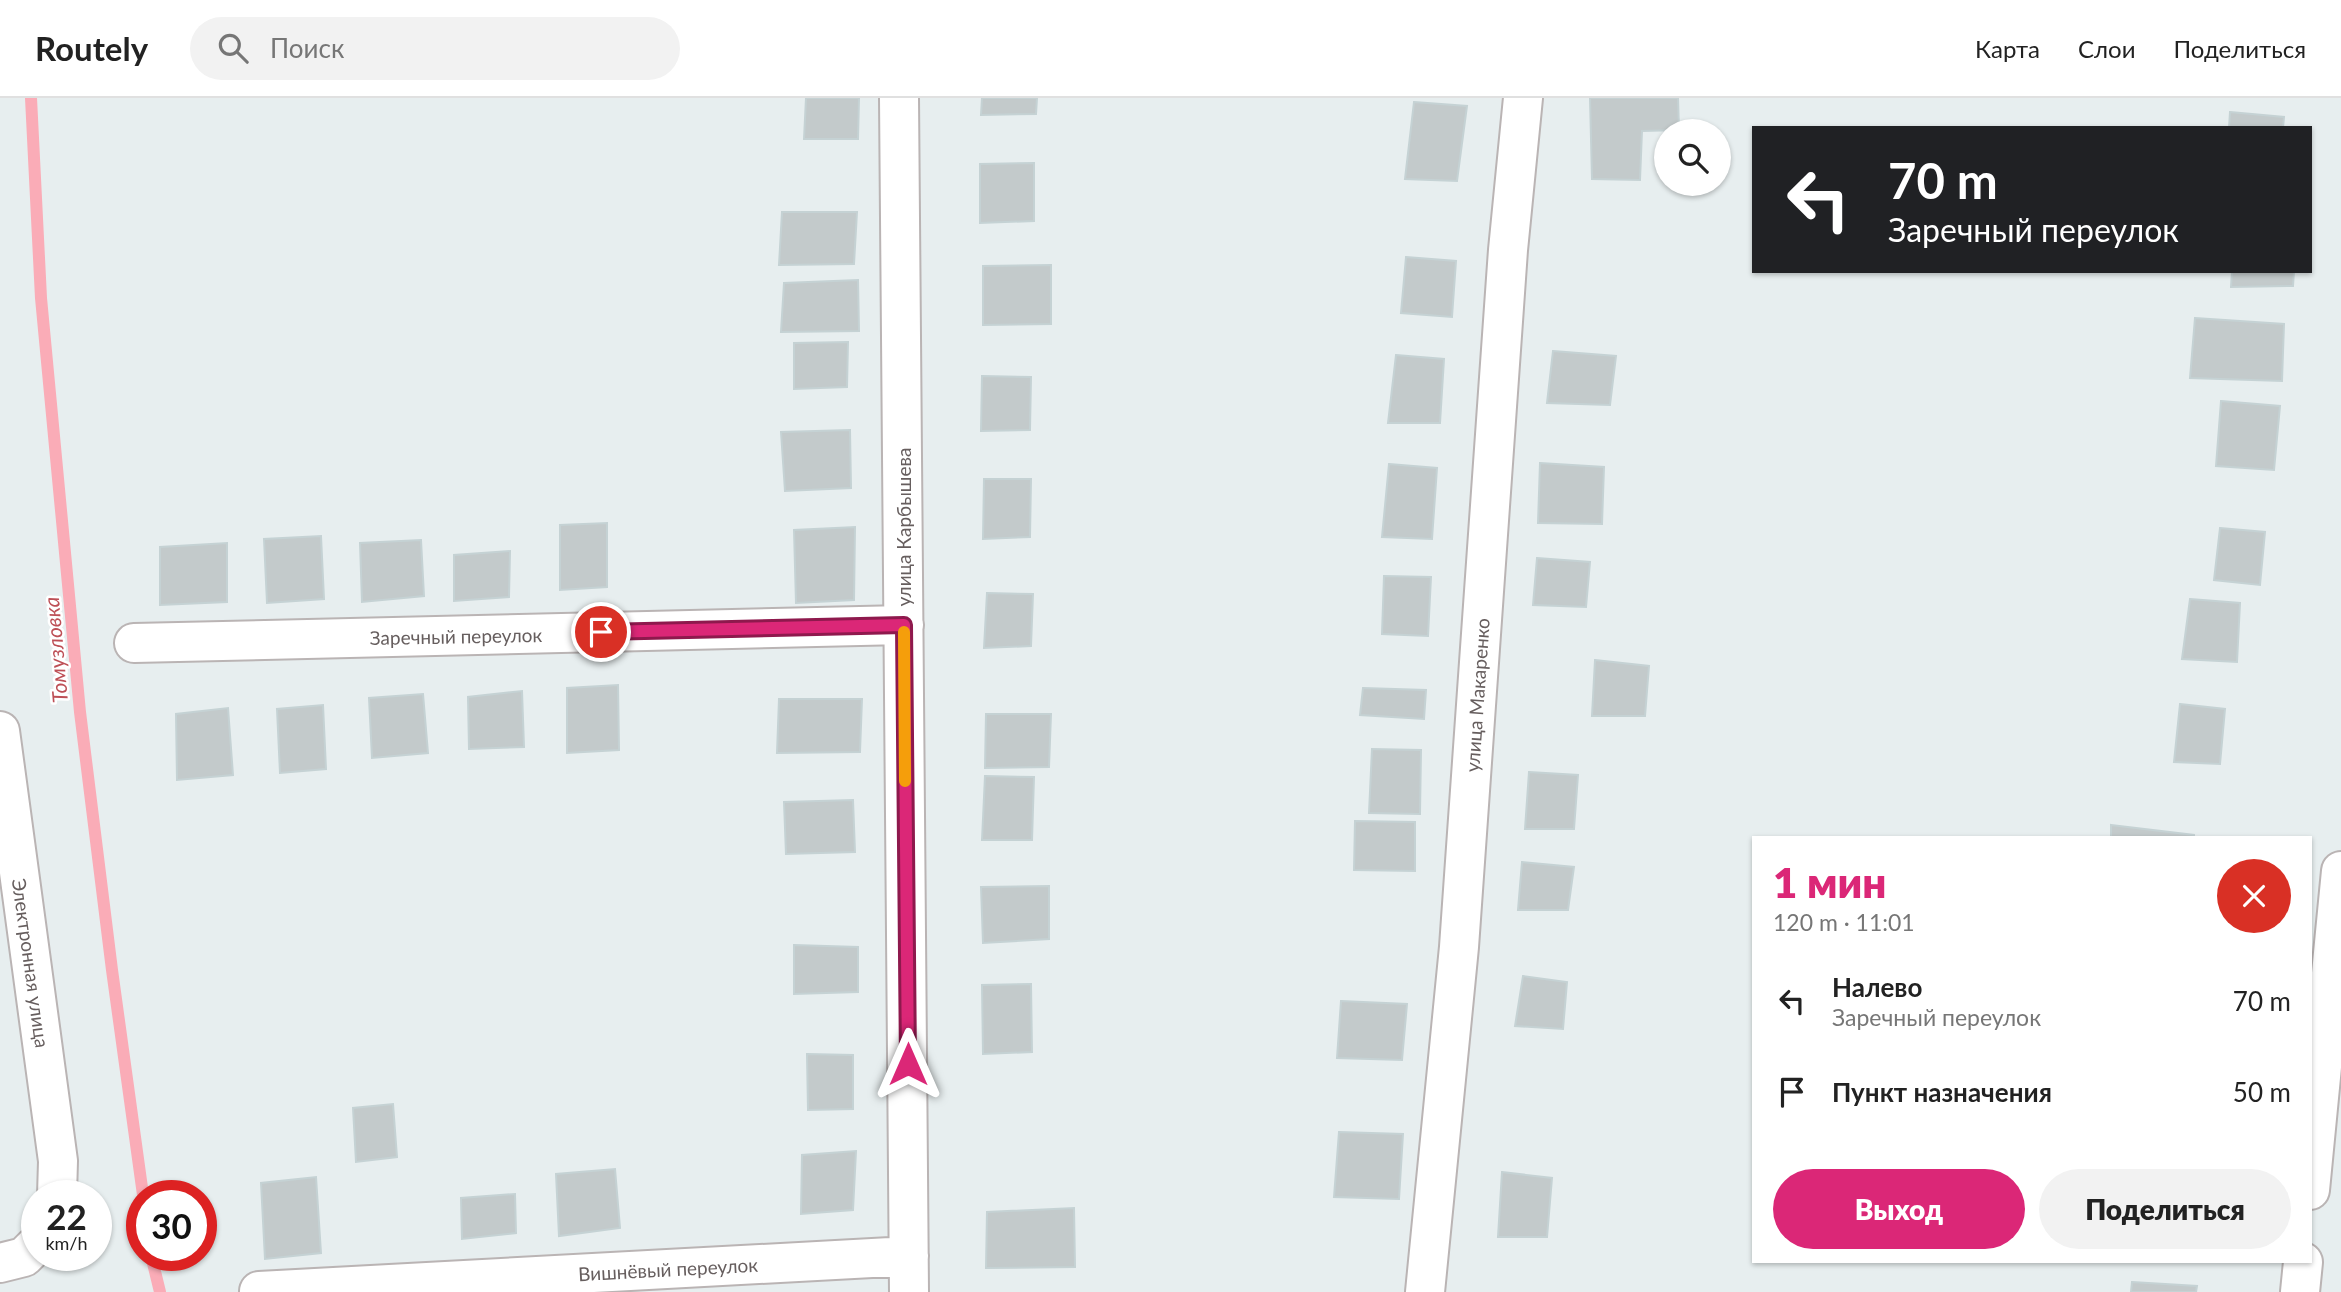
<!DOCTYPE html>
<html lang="ru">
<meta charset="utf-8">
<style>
body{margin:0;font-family:Lato,sans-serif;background:#f2f2f2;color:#222;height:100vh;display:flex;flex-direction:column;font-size:26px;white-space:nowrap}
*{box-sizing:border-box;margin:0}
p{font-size:23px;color:#767676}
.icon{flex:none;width:38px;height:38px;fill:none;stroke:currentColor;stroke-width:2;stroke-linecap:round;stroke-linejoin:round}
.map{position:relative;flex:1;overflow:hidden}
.details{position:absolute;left:1752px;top:738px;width:560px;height:427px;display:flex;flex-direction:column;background:#fff;border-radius:0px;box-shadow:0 2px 5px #0004}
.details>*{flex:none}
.hud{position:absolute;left:1752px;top:28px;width:560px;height:147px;border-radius:0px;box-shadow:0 2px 5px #0004;background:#202124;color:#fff;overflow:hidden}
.buttons{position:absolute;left:1654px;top:21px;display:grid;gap:14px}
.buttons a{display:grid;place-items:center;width:77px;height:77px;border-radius:50%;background:#fff;box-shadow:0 2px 5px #0004;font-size:35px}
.speed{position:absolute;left:21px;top:1082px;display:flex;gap:14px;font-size:35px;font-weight:700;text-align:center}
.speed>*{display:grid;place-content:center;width:91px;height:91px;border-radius:50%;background:#fff;box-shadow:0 2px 5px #0004;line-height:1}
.speed small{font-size:18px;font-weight:400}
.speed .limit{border:10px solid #d22;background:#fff;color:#111}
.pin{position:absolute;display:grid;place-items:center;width:60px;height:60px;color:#fff;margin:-30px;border:4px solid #fff;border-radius:50%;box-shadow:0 2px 7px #0007}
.me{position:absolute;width:77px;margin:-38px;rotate:0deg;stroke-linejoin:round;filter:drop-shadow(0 0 5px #0008)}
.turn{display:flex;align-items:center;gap:24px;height:147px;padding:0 21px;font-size:32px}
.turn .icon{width:91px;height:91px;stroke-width:2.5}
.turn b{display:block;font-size:49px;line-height:60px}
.round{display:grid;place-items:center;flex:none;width:74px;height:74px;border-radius:37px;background:#f2f2f2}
.summary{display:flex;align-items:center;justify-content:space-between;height:119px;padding:0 21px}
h1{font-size:42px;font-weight:800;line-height:52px;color:#db2777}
.primary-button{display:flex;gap:14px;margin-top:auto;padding:14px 21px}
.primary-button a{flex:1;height:80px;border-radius:42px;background:#db2777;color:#fff;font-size:28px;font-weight:800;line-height:80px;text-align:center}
.primary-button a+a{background:#f2f2f2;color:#222}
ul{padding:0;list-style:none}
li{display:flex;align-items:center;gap:21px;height:91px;padding:0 21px}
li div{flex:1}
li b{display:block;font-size:26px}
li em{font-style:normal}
header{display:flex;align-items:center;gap:42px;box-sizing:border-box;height:98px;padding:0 35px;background:#fff;border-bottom:2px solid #e0e0e0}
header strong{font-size:33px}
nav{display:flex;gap:38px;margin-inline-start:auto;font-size:24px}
.search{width:490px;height:63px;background:#f2f2f2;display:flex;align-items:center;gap:18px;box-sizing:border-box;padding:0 24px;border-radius:38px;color:#767676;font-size:26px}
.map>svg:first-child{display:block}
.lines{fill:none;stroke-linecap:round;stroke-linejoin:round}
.stream{stroke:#faacb7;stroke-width:12}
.building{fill:#c3cacb;stroke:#c5d2d4;stroke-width:2}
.minor-casing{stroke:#bab4b4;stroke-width:42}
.minor{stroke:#fff;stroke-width:38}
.route-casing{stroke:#8e194d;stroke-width:18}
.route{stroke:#db2777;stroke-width:12}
.slow{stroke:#f59e0b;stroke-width:12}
.labels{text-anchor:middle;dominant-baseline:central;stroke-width:5;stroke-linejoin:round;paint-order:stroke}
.street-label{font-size:19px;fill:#665e5e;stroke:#fff}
.water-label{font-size:21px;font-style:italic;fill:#bd4f56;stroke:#fff}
</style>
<header>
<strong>Routely</strong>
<div class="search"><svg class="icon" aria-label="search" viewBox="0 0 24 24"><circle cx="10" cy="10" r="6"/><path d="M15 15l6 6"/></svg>Поиск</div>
<nav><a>Карта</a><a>Слои</a><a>Поделиться</a></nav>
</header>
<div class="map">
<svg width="2341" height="1194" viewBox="0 0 2341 1194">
<rect width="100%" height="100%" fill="#e7eeef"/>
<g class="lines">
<path class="stream" d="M31 0 41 200 80 614 112 872 143 1097
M151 1157 160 1194"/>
</g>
<path class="building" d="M806 0H859L858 41H804Z
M982 0H1037L1036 16 981 17Z
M1590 0H1678L1679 32 1642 33 1640 82 1592 81Z
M1414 4 1467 8 1457 83 1405 81Z
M2230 14 2284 19 2283 30H2229Z
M1034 65V123L980 125V66Z
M782 114H857L854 166 779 167Z
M1406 159 1456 163 1452 219 1401 215Z
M1051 167V226L983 227V168Z
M2232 173H2294L2293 188 2231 189Z
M858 182 859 233 781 234 784 185Z
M2195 220 2284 226 2282 283 2190 280Z
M848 244 847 289 794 291V245Z
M1553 253 1616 258 1610 307 1547 305Z
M1396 257 1444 261 1440 325H1388Z
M982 278 1031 279 1030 332 981 333Z
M2221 303 2280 308 2274 372 2216 368Z
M850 332 851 390 785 393 781 334Z
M1540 365 1604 369 1602 426 1538 425Z
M1389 366 1437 370 1432 441 1382 439Z
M984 381H1031L1030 439 983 441Z
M607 425V489L560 492V427Z
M855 429 854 502 796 505 794 432Z
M2220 430 2265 434 2260 487 2214 482Z
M321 438 324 501 267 505 264 441Z
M421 442 424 498 362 504 360 445Z
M227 445V504L160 507V449Z
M510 453 509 499 454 503V457Z
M1537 460 1590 464 1586 509 1533 507Z
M1384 478 1431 479 1428 538 1382 536Z
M987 495 1033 496 1031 548 984 550Z
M2190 501 2240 505 2237 564 2182 561Z
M1595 562 1649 568 1645 618H1592Z
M618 587 619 652 567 655V590Z
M1363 590 1426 592 1424 621 1360 617Z
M522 593 524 649 469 651 468 599Z
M423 596 428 655 372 660 369 600Z
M779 601H862L860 654 777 655Z
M2180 606 2225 611 2220 666 2174 664Z
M323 607 326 671 280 675 277 611Z
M228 610 233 677 177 682 176 616Z
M986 616H1051L1049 669 985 670Z
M1372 651 1421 652 1420 716 1369 715Z
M1529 674 1578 677 1574 731H1525Z
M985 678 1034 679 1032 742H982Z
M853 702 855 754 786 756 784 704Z
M1355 723 1415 724V773L1354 772Z
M2111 727 2194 737V740H2111Z
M1522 764 1574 769 1568 812H1518Z
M1049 788V841L983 845 981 789Z
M794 847 858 849V894L794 896Z
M1523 878 1567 884 1563 931 1515 928Z
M1031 886 1032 954 983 956 982 887Z
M1341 903 1407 906 1402 962 1337 960Z
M807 956 853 957V1011L808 1012Z
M393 1006 397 1059 356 1064 353 1010Z
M1339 1034 1403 1036 1399 1101 1334 1099Z
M856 1053 853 1112 801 1116 802 1057Z
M615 1071 620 1130 559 1138 556 1076Z
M1502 1074 1552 1080 1547 1139H1498Z
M316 1079 321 1155 265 1161 261 1085Z
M515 1096 516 1135 462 1141 461 1100Z
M1074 1110 1075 1169 986 1170 987 1114Z
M2132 1184 2197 1188 2196 1194H2131Z"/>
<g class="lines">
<g class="minor-casing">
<path id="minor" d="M899 0 909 1194
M134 545 904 527
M0 633 58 1063 57 1097
M2310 1092 2341 773
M0 1165 24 1159 37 1146
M259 1193 909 1158
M1425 1194 1459 849 1508 152 1523 0
M2300 1194 2303 1164"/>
</g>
<use href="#minor" class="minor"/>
</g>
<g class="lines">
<g class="route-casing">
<path id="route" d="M601 534 904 527 908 966"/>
</g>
<use href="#route" class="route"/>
<path class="slow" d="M904 534 905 683"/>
</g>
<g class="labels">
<g class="street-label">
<text transform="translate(903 429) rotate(-90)">улица Карбышева</text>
<text transform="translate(456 538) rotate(-1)">Заречный переулок</text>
<text transform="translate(1477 597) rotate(-86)">улица Макаренко</text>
<text transform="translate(31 865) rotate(82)">Электронная улица</text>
<text transform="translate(668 1171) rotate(-3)">Вишнёвый переулок</text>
</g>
<g class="water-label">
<text transform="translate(55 552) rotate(-95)">Томузловка</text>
</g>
</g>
</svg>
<div class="buttons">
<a><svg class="icon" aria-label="search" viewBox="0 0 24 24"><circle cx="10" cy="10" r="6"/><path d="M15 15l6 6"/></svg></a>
</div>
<div class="speed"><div>22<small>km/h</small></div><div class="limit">30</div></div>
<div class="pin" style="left:601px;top:534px;background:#d93025"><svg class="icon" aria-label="arrive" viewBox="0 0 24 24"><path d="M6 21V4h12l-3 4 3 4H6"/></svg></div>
<svg class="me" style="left:908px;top:966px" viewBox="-20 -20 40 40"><path d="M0-17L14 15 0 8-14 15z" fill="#db2777" stroke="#fff" stroke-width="4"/></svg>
<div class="hud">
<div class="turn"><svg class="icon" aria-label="left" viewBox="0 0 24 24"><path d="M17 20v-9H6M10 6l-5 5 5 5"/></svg><div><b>70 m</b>Заречный переулок</div></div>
</div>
<section class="details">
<div class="summary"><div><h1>1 мин</h1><p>120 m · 11:01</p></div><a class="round" style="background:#d93025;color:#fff"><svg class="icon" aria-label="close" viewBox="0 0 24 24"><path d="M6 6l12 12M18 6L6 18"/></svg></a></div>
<ul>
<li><svg class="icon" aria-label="left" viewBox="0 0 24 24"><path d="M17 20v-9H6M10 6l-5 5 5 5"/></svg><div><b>Налево</b><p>Заречный переулок</p></div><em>70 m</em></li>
<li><svg class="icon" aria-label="arrive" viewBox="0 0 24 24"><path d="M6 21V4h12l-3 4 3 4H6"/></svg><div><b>Пункт назначения</b></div><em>50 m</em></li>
</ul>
<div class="primary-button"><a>Выход</a><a>Поделиться</a></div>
</section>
</div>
